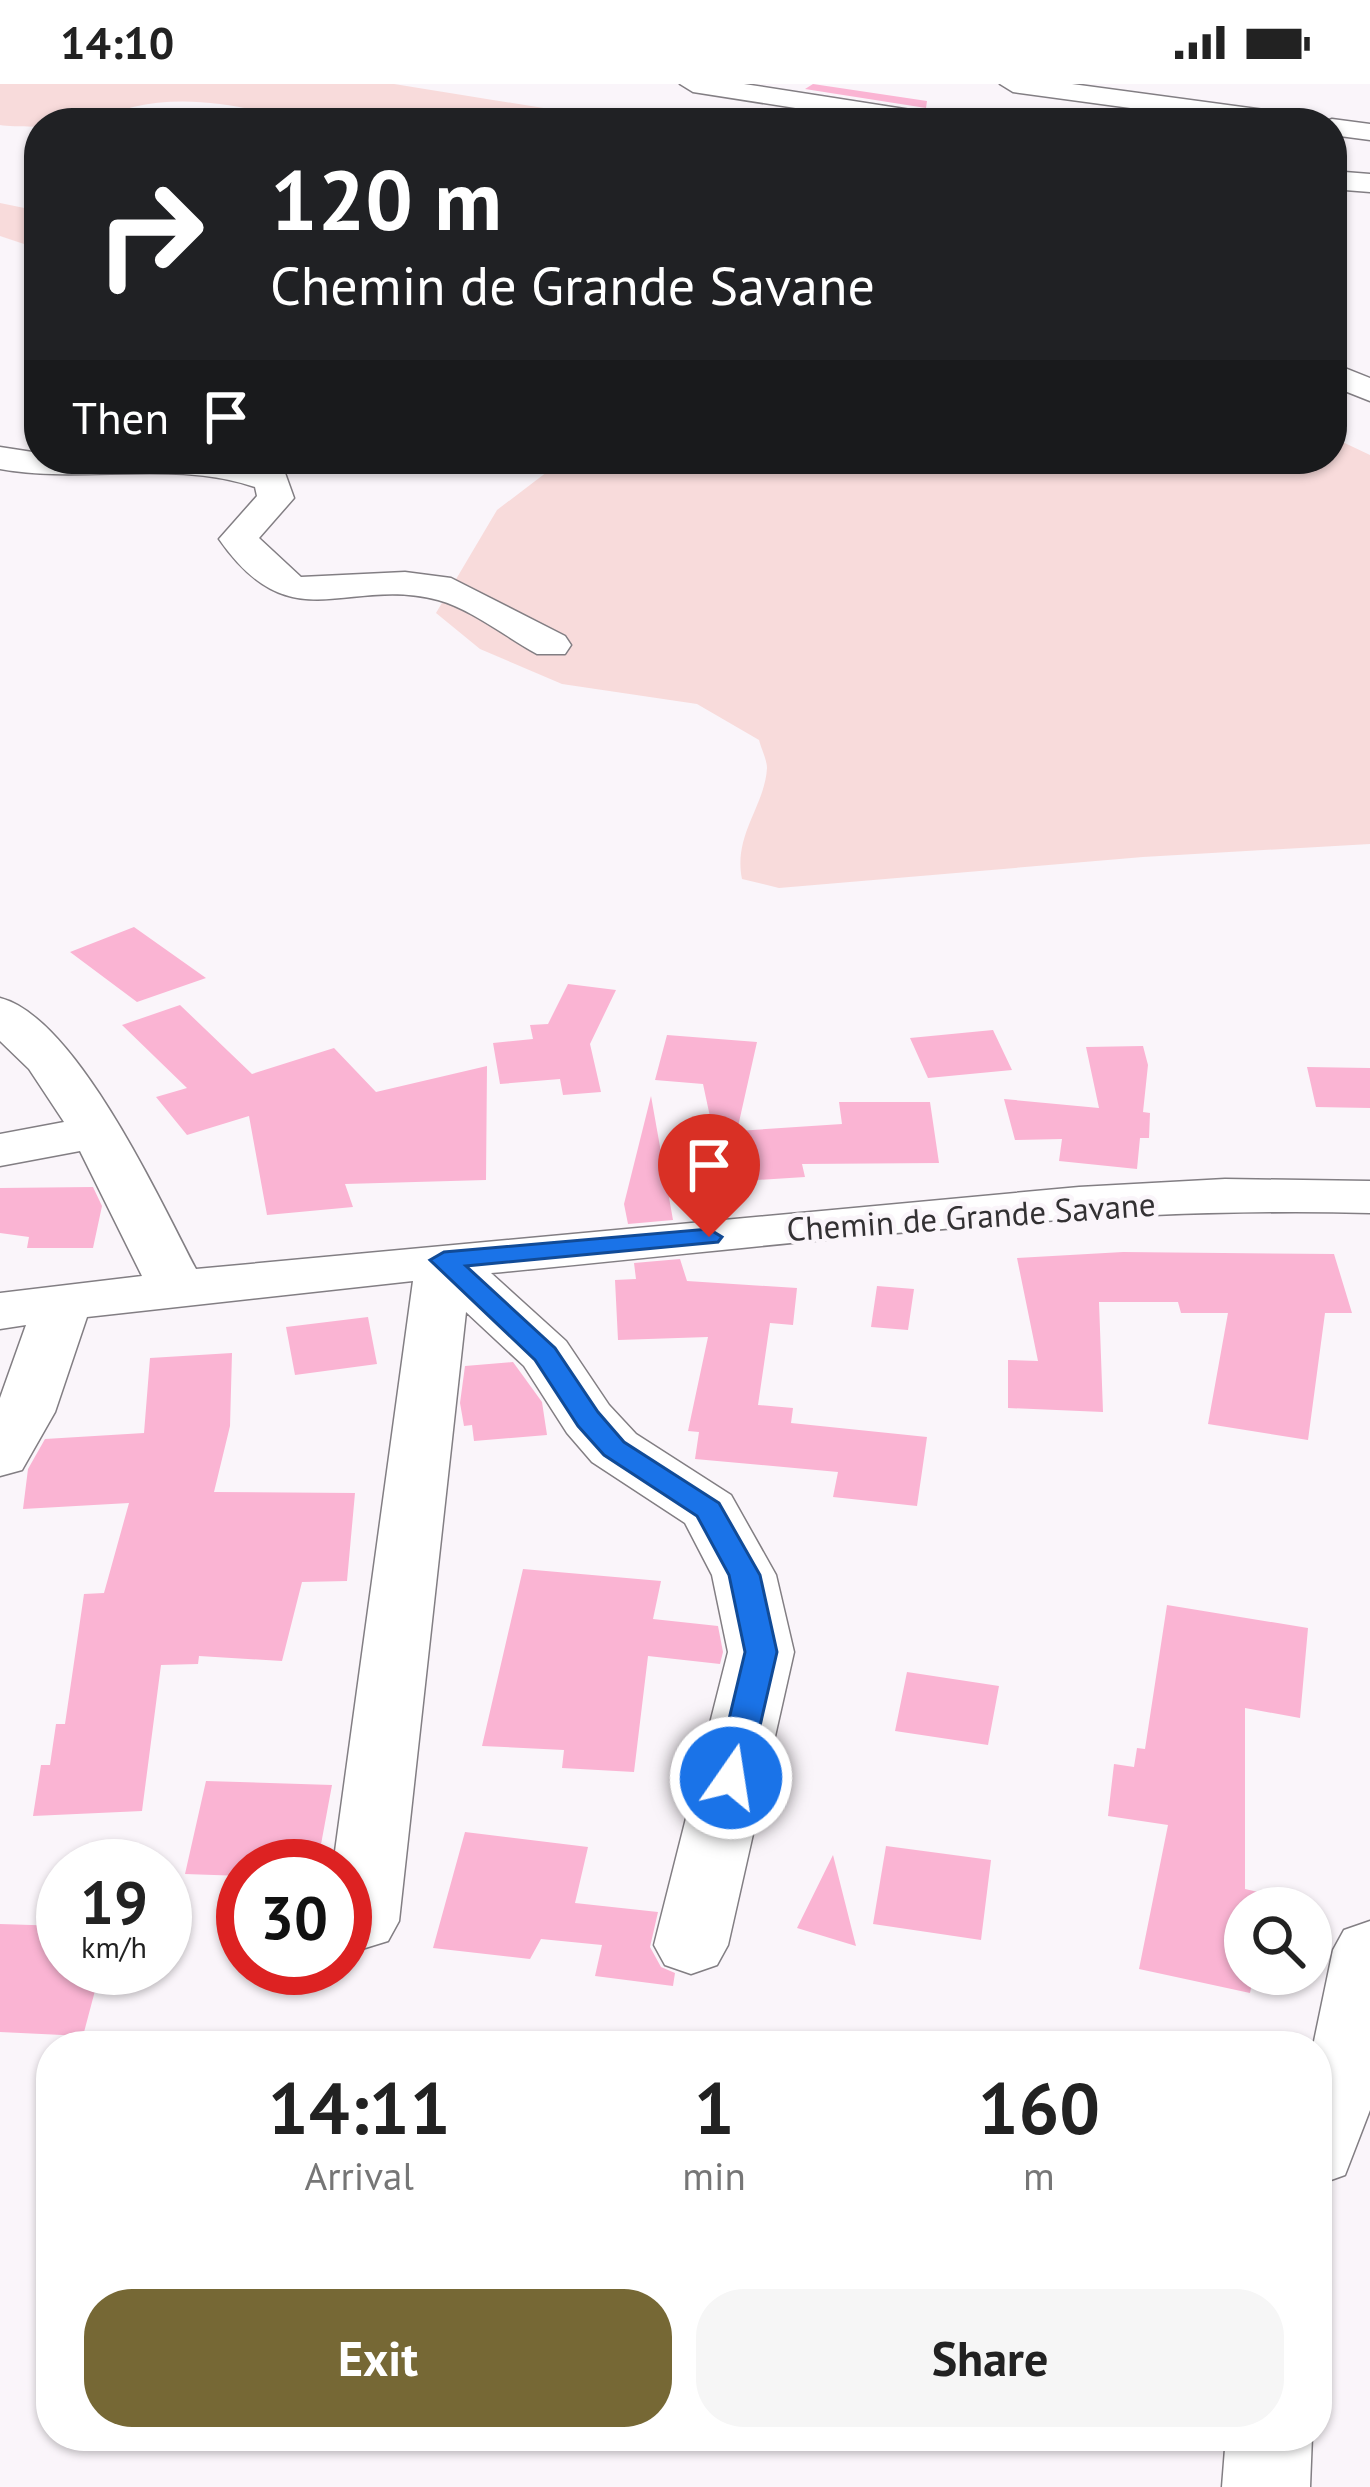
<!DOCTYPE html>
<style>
body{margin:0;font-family:"PT Sans",sans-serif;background:#f6f6f6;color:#222;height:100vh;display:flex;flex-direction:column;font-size:45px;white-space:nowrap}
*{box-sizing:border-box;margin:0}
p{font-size:39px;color:#767676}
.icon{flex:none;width:66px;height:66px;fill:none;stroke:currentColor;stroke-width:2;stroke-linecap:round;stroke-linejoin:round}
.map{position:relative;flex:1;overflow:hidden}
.side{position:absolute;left:36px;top:1947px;width:1296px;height:420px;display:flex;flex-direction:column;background:#fff;border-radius:48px;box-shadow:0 3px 9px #0004}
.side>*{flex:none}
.banner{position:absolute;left:24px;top:24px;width:1323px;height:366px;border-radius:48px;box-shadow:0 3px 9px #0004;background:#202124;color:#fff;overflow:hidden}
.controls{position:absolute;left:1224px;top:1803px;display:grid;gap:24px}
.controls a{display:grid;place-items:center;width:108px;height:108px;border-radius:50%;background:#fff;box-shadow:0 3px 9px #0004;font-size:60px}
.speed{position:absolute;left:36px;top:1755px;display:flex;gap:24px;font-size:60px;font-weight:700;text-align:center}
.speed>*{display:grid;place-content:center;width:156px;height:156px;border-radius:50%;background:#fff;box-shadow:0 3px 9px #0004;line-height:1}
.speed small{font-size:30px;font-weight:400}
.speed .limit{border:18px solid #d22;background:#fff;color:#111}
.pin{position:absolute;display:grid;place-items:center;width:102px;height:102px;color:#fff;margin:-123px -51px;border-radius:50% 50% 50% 0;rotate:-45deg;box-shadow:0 0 12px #0007}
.pin .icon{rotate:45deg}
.me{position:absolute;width:132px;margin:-66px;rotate:13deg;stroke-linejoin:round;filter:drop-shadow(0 0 9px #0008)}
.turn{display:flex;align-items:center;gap:42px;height:252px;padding:0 48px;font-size:54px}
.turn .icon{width:156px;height:156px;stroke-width:2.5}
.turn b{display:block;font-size:84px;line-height:102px}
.then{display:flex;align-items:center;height:114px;padding:0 48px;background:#0003;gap:24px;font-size:45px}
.eta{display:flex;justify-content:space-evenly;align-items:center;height:204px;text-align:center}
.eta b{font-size:72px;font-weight:600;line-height:84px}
.action{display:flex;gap:24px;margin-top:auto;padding:24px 48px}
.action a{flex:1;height:138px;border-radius:48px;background:#766835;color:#fff;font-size:48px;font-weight:600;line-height:138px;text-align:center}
.action a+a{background:#f6f6f6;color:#222}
.status{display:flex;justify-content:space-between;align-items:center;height:84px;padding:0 60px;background:#fff;direction:ltr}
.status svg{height:33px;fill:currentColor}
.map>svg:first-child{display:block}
.green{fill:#f8dbdb}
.building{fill:#fab4d3}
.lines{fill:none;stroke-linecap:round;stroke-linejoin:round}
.minor-casing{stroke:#827e83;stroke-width:3}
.minor{fill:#fff;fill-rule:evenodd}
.route{fill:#1a73e8;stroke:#114b97;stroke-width:3}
.labels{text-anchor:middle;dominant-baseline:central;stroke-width:9;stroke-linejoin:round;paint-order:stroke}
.street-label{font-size:33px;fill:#333133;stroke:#faf5fa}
</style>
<div class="status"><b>14:10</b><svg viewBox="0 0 49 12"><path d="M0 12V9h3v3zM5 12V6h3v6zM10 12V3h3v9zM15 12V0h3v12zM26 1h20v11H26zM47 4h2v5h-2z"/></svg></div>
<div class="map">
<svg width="1370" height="2403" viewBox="0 0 1370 2403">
<rect width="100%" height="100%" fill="#faf5fa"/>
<path class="green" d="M0 0H394L636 39H300C249 22 188 10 133 23 121 26 111 34 98 37 77 43 21 44 0 41Z
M0 119 39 127V165L0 152Z
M1332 353 1370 371V760L1143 773 779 804 742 795C733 751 765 722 767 684 767 676 761 664 759 656L697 620 562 600 480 565 436 529 497 426 564 375H1332Z"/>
<path class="building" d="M813 0 927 17 926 24 805 5Z
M768 24 862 39H740Z
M134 843 206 894 137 918 70 868Z
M568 900 616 906 590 960 601 1008 563 1011 560 995 500 1000 493 959 533 955 530 941 548 940Z
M180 921 252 990 334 964 376 1008 487 982 486 1096 345 1100 353 1123 267 1131 249 1032 187 1051 156 1013 187 1004 122 941Z
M993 946 1012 986 928 994 910 954Z
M667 951 757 958 737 1047 842 1040 839 1018H930L939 1079 802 1080 805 1093 726 1098 725 1103 703 1000 655 996Z
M1143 962 1148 981 1143 1028 1150 1029 1149 1054H1140L1137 1085 1059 1077 1062 1055 1015 1056 1004 1015 1099 1024 1086 963Z
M1307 983 1370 984V1024L1316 1023Z
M651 1012 673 1136 628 1140 624 1120Z
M93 1103 102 1122 93 1164H27L29 1153 0 1149V1104Z
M1123 1168 1334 1170 1352 1229H1325L1308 1356 1208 1340 1228 1229H1181L1178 1218H1099L1103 1328 1008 1324V1276L1038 1277 1017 1174Z
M680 1175 687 1197 797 1204 793 1241 770 1239 758 1321 793 1324 791 1339 927 1353 917 1422 833 1413 838 1388 695 1375 699 1348 688 1347 708 1253 618 1256 615 1196 636 1195 634 1179Z
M877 1202 914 1205 908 1246 871 1243Z
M368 1233 377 1280 295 1291 286 1243Z
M232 1269 230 1342 214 1408 355 1409 347 1497 302 1498 282 1577 199 1572 198 1580 161 1581 142 1727 33 1732 41 1681H50L56 1640H65L84 1510 104 1509 129 1419 23 1425 28 1385 45 1355 144 1349 150 1274Z
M513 1278 542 1318 547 1351 474 1357 472 1341 464 1342 460 1319 465 1282Z
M523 1485 661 1497 653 1535 718 1542 723 1568 720 1580 648 1572 634 1688 562 1684 564 1666 482 1662Z
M1167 1521 1308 1544 1300 1634 1245 1624V1805L1267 1810 1265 1824H1245V1890H1254L1250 1909 1139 1885 1168 1741 1108 1732 1114 1680 1134 1683 1137 1664 1145 1665Z
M907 1588 999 1602 988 1661 895 1647Z
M206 1697 332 1701 317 1782H243V1792L185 1790Z
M465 1748 588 1763 575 1819 658 1828 650 1863 661 1883 675 1889 673 1902 595 1892 602 1861 541 1855 530 1875 433 1864Z
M886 1762 991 1776 981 1856 873 1840Z
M833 1771 856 1862 797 1844Z
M0 1840 63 1842V1884H101L83 1952 0 1948Z"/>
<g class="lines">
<g class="minor-casing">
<path id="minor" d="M680 0H744L943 31 957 39H891L693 8Z
M1000 0H1072L1301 31 1315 39H1241L1013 8Z
M1332 35 1370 40V56L1332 51V39H1321Z
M1332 87 1370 90V108L1332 105Z
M1332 279 1370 294V317L1332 302Z
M0 363 39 369V375H239L285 389 294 414 259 454 301 493 405 488 451 494 565 552 571 561 565 570H537C506 553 471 525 438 516 346 492 291 559 219 455L257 412 255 403C173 375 84 400 0 385Z
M0 914C76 933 160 1117 196 1185L1079 1103 1225 1095 1370 1097V1129C1077 1121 783 1162 491 1189L566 1257 609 1321 636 1350 731 1411 776 1491 794 1568 728 1861 717 1881 691 1890 665 1881 654 1861 728 1568 712 1491 685 1439 592 1378 567 1349 524 1282 466 1228 399 1837 388 1857 362 1865 345 1860V1782H333L413 1197 87 1233 55 1328 22 1386 0 1392V1314L26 1241 0 1245V1209L142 1192 80 1067 0 1082V1050L64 1038 29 985 0 957Z
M1370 1837V2026L1345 2091 1317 2101V1962H1313L1333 1866 1344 1846Z
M1226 2352H1312L1310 2403H1222Z"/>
</g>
<use href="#minor" class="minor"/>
</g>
<path class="route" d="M709 1145 722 1153 718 1158 466 1182 555 1264 598 1328 624 1358 719 1419 760 1491 777 1568 748 1694 743 1702H720L715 1694 745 1568 729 1491 697 1432 604 1371 578 1342 535 1276 430 1176 444 1168Z"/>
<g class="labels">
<g class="street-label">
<text transform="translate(971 1132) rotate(-4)">Chemin de Grande Savane</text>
</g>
</g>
</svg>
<div class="controls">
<a><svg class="icon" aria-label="search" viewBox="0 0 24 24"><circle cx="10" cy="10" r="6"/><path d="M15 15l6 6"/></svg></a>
</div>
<div class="speed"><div>19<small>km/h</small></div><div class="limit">30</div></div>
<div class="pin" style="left:709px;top:1153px;background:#d93025"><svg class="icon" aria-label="arrive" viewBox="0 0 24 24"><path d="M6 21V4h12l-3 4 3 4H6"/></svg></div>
<svg class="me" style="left:731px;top:1694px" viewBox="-20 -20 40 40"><circle r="17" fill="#1a73e8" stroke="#fff" stroke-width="3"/><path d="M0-11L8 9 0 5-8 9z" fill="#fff"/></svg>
<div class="banner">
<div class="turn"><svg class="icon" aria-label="right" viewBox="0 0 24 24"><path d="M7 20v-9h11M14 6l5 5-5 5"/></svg><div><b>120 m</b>Chemin de Grande Savane</div></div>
<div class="then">Then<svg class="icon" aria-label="arrive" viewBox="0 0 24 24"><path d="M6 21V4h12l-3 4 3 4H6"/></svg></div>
</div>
<section class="side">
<div class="eta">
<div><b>14:11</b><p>Arrival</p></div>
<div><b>1</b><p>min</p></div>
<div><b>160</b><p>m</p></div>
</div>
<div class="action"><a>Exit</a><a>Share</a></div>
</section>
</div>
